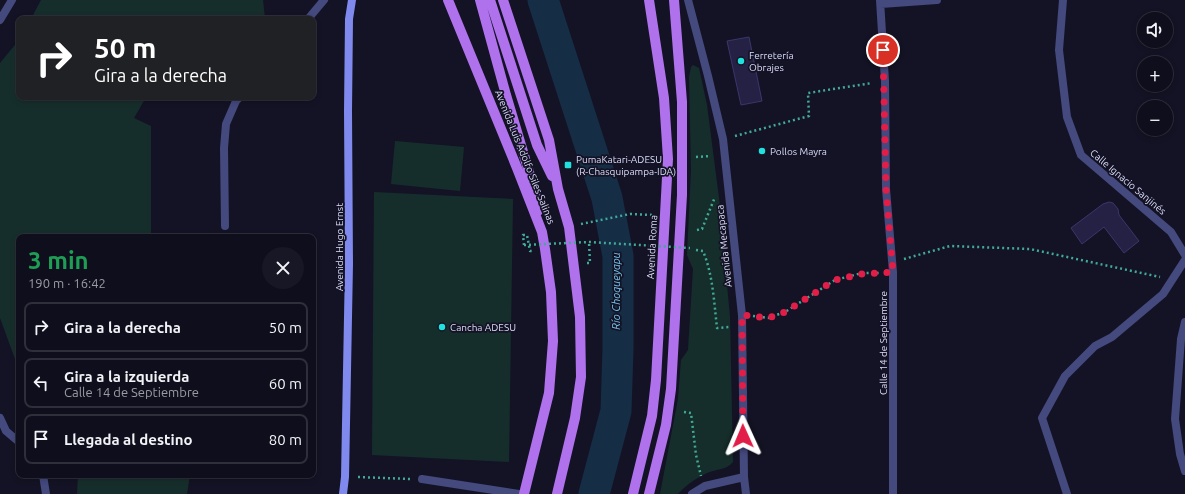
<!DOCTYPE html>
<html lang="es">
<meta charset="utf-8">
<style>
body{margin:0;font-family:Ubuntu,sans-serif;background:#181725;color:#f1f3f6;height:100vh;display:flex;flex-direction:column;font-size:15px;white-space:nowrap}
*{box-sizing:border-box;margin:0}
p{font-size:13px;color:#9b9ca3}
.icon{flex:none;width:22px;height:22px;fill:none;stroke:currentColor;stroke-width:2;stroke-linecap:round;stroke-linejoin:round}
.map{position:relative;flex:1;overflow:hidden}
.details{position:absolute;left:16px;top:234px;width:300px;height:244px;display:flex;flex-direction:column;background:#0f0e1c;border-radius:8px;box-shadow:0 2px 6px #0003,0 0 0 1px #2f2e3b}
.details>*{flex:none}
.banner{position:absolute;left:16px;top:16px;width:300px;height:84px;border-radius:8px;box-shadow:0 2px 6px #0003,0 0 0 1px #2f2e3b;background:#202124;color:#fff;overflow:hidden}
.buttons{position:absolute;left:1137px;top:12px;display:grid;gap:8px}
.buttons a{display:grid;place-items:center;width:36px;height:36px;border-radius:50%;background:#0f0e1c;box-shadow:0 2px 6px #0003,0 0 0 1px #2f2e3b;font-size:20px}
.pin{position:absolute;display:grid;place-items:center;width:34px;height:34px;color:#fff;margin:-17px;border:2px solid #fff;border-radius:50%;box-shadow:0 1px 4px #0007}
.me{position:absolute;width:44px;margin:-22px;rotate:359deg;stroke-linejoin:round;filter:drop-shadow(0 0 3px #0008)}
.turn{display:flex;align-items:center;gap:14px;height:84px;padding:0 12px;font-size:18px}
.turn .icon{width:52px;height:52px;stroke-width:2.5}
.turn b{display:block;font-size:28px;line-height:34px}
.round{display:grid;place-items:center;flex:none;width:42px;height:42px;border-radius:21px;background:#181725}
.headline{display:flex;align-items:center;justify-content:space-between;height:68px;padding:0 12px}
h1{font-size:24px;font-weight:600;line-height:30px;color:#1e9e55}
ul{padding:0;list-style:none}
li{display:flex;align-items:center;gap:12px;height:50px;margin:0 8px 6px;padding:0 4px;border:2px solid #2f2e3b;border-radius:8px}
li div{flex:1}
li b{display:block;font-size:15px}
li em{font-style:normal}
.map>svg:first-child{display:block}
.green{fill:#162e2b}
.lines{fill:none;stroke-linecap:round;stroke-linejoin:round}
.river{stroke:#152e46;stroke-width:31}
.building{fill:#242144;stroke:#3a366c}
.path{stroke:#40aa97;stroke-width:2.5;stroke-dasharray:2 3;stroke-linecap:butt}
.lane{stroke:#44497e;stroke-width:8}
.street{stroke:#44497e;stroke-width:8}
.secondary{stroke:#7f89ee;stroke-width:8}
.primary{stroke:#af71ec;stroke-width:10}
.path-bridge{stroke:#40aa97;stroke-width:2.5;stroke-dasharray:2 3;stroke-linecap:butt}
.route{stroke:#e11d48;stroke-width:7;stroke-dasharray:0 12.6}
.poi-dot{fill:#21e1dd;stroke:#141325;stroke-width:1.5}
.labels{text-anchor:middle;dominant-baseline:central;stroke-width:3.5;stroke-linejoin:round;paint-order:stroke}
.poi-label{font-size:10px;fill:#dbdcfa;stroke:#141325;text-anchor:start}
.street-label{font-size:10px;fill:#dbdcfa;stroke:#141325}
.water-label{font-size:11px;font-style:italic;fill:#77c4ed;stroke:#141325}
</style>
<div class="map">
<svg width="1185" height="494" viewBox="0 0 1185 494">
<rect width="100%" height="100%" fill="#141325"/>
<path class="green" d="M41 0H263L265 19H31Z
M19 40V97H148L145 99 134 118 151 126V237H19V370L0 318V63Z
M693 65 699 68 707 105 719 198 730 317 733 462C727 470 716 469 707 473 696 478 686 485 678 494H660L678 399 681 360 688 350 693 269 687 255 691 170 689 77 691 67Z
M395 141 464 147 460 191 391 184Z
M374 192 513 199 509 462 372 455Z
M78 475H190L187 494H77Z"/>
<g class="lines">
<path class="river" d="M543 0 607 198 618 256V349L616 411 594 494"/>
</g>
<path class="building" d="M749 37 762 101 741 105 727 41Z
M1109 202 1113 203 1118 209 1119 215 1139 241 1124 253 1104 227 1082 244 1071 228 1103 204Z"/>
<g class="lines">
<path class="path" d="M735 136 809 116 808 93 872 83
M696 157 711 156
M581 224 630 214 653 215
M697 230 702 229 715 197
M524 245 523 235H527L530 251H532
M696 250 703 251C713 275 714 302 717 328L729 327
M904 259 950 246 1030 249 1160 277
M587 263H590L589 242
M753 316 768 318 785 312 835 280 862 273H881
M684 412 691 413 696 455 701 476
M358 477 411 479"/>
<path class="lane" d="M422 479 519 494"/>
<path class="street" d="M688 0 708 76 723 139 742 315 744 477 746 494
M880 0 885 81 886 189 893 272V494
M1063 0 1059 50 1067 117 1081 155 1171 232 1185 255
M881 4 937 0
M308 19 324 0
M0 20 12 0
M225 226 224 148 226 124 236 101 240 97
M1185 322 1181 339 1175 419 1180 454 1185 471
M0 418 6 431 19 442
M43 475 46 494
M692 494 705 486 744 477
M1067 494 1042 418 1065 376 1095 346 1112 337 1163 294 1185 260"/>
<path class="secondary" d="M343 494 345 477 349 264 348 111 349 19 352 0"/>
<path class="primary" d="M448 0 517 168 542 232 545 249 551 292 553 341 549 393 524 494
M480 0 506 95 535 192 538 211
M490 0 537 145 552 176
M503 0 549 140 558 189 569 227 580 317 581 377 575 418 557 494
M633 494 652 416 656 380 668 159 664 98 649 0
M649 494 666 425 671 389 682 195V102L674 0"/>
<path class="path-bridge" d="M524 245 589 242 690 248"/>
</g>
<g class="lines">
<path class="route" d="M743 436 742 315 768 318 785 312 835 280 862 274 893 272 886 189 883 50"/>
</g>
<g class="poi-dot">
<circle cx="741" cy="61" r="4"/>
<circle cx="762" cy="151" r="4"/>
<rect x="564" y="161" width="8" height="8" rx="2"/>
<circle cx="442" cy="327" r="4"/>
</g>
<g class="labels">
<g class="poi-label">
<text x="749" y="55">Ferretería<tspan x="749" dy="12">Obrajes</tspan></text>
<text x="770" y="151">Pollos Mayra</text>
<text x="576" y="159">PumaKatari-ADESU<tspan x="576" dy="12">(R-Chasquipampa-IDA)</tspan></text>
<text x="450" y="327">Cancha ADESU</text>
</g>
<g class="street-label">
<text transform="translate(525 157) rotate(68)">Avenida Luis Adolfo Siles Salinas</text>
<text transform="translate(1128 182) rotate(40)">Calle Ignacio Sanjinés</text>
<text transform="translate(724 246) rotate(-96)">Avenida Mecapaca</text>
<text transform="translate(339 247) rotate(-90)">Avenida Hugo Ernst</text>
<text transform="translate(652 247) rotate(-87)">Avenida Roma</text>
<text transform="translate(883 343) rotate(-90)">Calle 14 de Septiembre</text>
</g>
<g class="water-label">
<text transform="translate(616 291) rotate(-90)">Río Choqueyapu</text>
</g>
</g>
</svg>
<div class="buttons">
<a><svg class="icon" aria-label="sound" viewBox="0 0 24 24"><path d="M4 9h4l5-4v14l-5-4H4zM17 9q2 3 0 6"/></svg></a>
<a>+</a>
<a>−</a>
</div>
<div class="pin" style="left:883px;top:50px;background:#d93025"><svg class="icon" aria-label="arrive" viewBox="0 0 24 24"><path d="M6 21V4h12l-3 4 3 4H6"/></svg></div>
<svg class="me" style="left:743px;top:436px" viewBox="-20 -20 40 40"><path d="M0-17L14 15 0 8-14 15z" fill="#e11d48" stroke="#fff" stroke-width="4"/></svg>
<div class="banner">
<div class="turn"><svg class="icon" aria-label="right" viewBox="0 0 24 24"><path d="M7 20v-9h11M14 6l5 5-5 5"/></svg><div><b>50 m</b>Gira a la derecha</div></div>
</div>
<section class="details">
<div class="headline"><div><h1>3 min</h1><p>190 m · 16:42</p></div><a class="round"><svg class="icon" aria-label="close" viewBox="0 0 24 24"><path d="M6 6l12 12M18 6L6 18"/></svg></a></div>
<ul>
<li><svg class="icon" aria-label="right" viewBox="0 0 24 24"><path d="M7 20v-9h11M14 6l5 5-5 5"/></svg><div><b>Gira a la derecha</b></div><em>50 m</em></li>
<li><svg class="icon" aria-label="left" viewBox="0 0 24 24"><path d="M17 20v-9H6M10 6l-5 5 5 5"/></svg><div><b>Gira a la izquierda</b><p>Calle 14 de Septiembre</p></div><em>60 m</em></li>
<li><svg class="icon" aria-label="arrive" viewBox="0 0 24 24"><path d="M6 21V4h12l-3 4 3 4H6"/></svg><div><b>Llegada al destino</b></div><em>80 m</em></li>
</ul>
</section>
</div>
